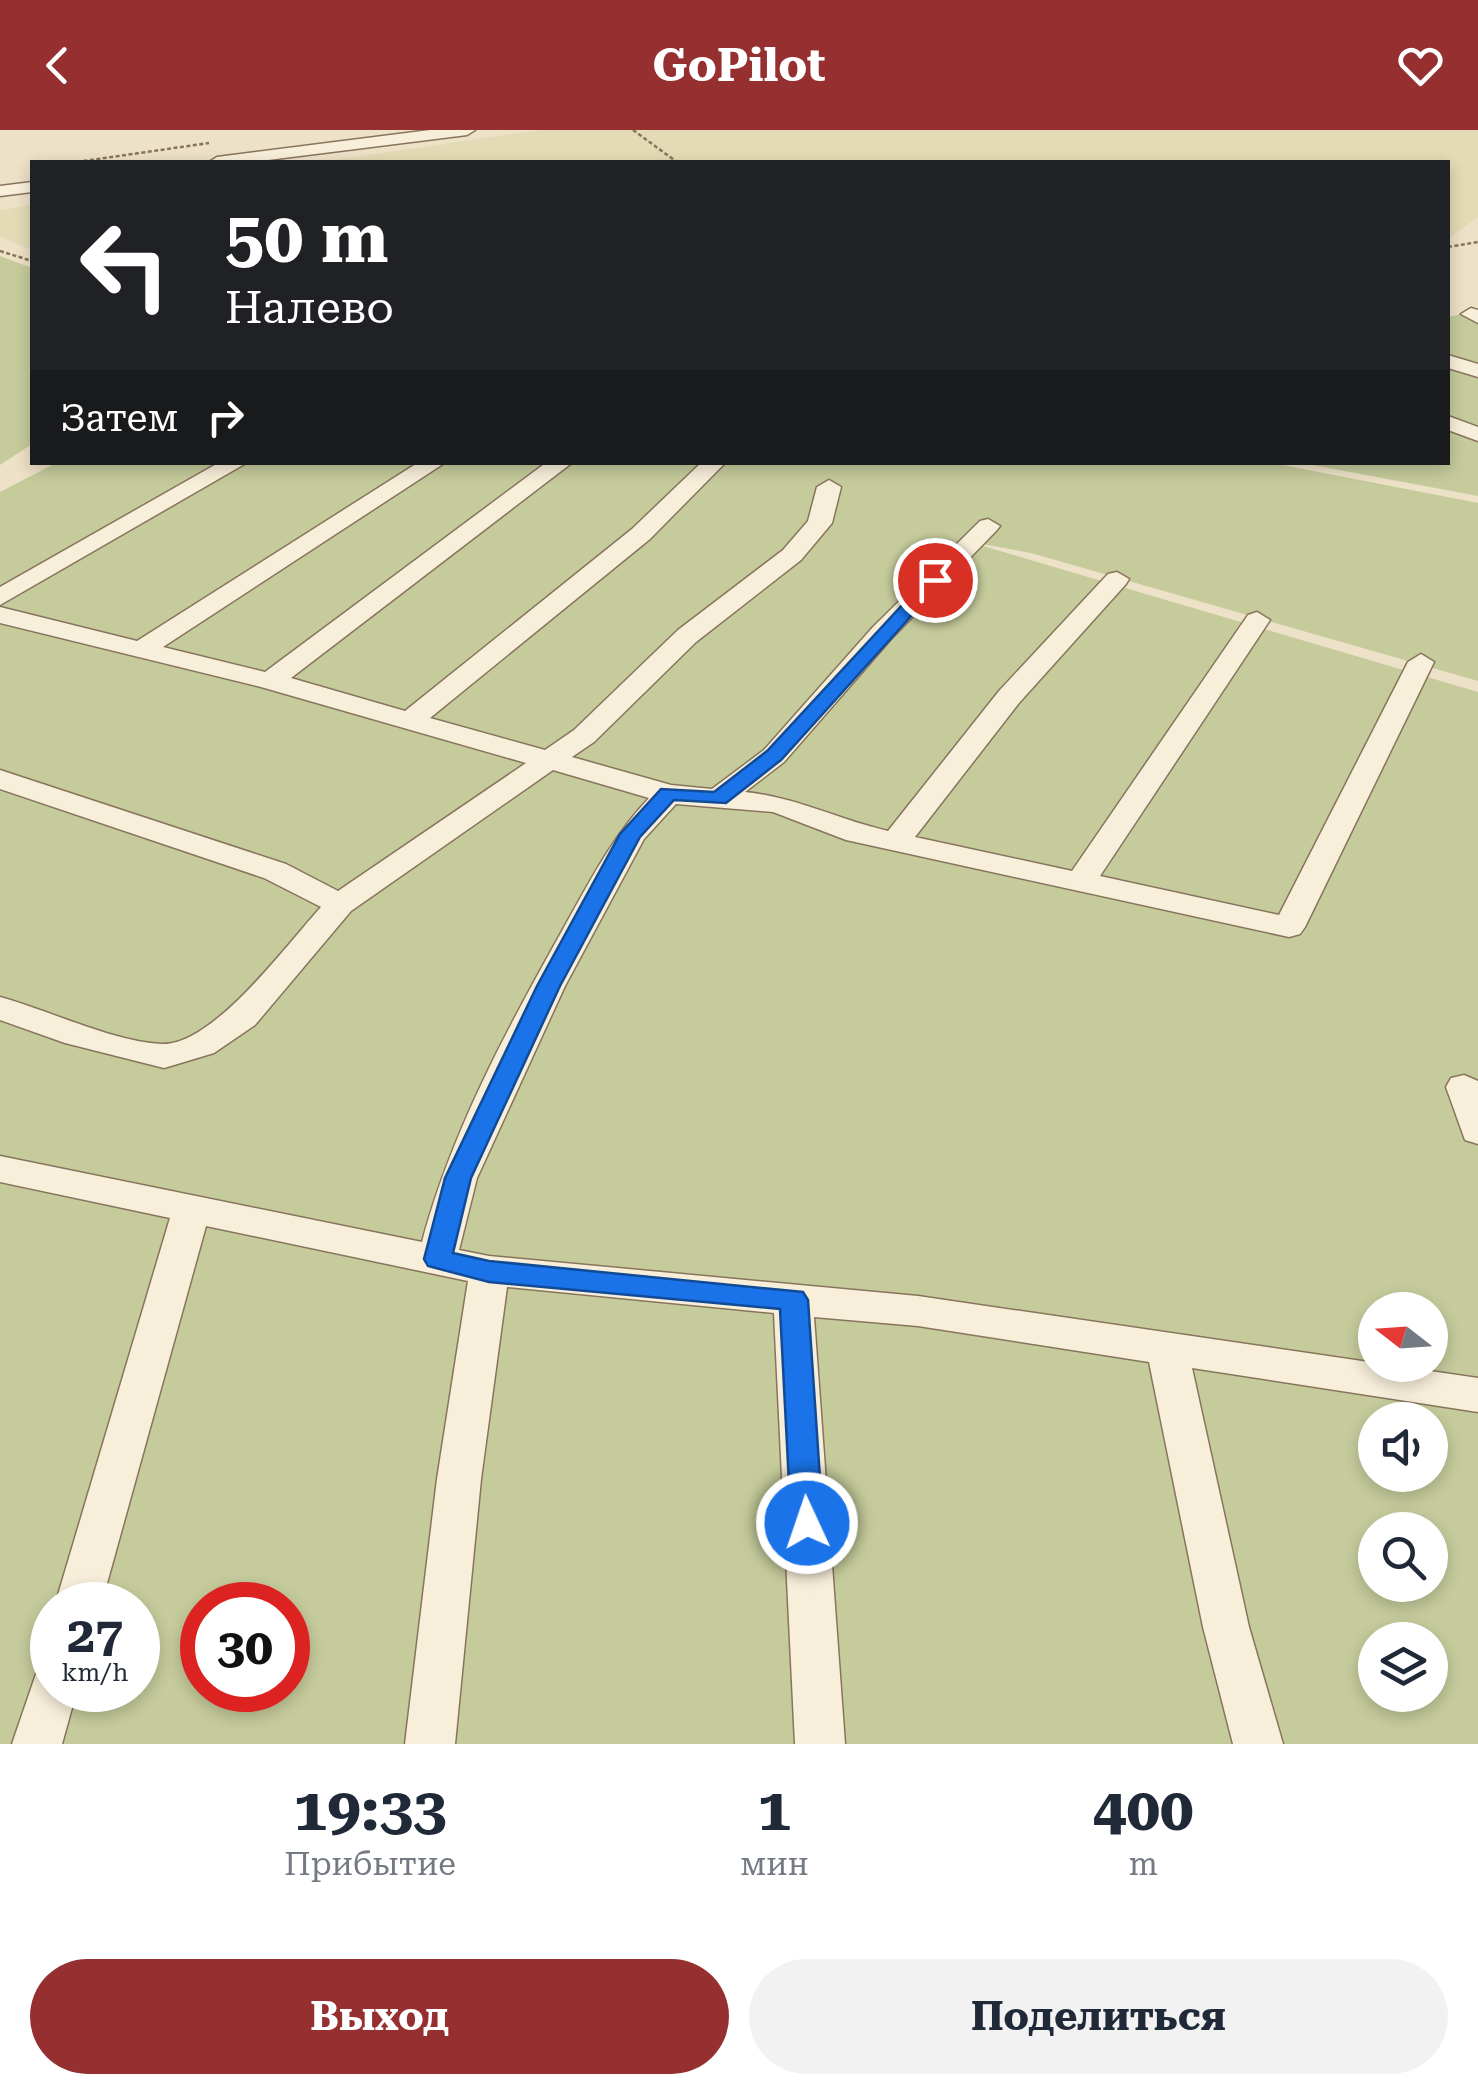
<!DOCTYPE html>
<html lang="ru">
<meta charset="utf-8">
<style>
body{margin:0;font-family:"Roboto Serif",serif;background:#f2f2f3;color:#1f2937;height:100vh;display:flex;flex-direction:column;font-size:38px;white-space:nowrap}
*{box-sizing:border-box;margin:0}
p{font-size:32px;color:#747a83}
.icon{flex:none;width:55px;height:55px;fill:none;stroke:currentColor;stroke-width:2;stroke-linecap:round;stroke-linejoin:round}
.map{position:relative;height:1614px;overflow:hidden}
.details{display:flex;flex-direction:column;background:#fff;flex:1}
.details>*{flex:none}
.top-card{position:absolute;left:30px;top:30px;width:1420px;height:305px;border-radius:0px;box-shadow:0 5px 15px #0003;background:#202124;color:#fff;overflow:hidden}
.needle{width:65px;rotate:287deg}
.buttons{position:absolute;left:1358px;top:1162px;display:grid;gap:20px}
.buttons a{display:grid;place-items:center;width:90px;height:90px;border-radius:50%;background:#fff;box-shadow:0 5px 15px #0003;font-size:50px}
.speed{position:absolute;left:30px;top:1452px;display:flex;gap:20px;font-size:50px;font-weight:700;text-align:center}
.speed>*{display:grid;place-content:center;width:130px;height:130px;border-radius:50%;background:#fff;box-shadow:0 5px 15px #0003;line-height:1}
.speed small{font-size:25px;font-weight:400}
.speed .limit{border:15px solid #d22;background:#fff;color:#111}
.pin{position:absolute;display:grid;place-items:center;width:85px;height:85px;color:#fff;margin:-42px;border:5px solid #fff;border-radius:50%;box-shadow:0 2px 10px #0007}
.me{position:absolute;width:110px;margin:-55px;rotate:357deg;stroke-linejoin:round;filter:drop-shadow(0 0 8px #0008)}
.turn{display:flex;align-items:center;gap:35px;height:210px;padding:0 30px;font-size:45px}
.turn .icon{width:130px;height:130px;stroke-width:2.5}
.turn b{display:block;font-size:70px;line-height:85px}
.then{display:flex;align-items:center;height:95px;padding:0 30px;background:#0003;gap:20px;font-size:38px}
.eta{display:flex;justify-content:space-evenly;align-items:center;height:170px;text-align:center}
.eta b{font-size:60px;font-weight:700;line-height:70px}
.primary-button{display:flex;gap:20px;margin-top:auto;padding:20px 30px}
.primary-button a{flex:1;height:115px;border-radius:60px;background:#952f30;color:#fff;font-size:40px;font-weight:700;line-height:115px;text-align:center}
.primary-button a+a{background:#f2f2f3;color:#1f2937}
header{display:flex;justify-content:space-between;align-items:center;height:130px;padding:0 30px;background:#952f30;color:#fff;font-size:45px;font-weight:700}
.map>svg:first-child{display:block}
.farmland{fill:#e2dbb5}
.green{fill:#c5cb9b;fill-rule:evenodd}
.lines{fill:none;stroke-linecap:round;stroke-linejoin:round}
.minor-casing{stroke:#88745d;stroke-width:3}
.path{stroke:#88745d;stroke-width:2.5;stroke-dasharray:4 2.5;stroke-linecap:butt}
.minor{fill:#f8efda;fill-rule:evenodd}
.route{fill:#1a73e8;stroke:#114b97;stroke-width:2.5}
</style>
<header><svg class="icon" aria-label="back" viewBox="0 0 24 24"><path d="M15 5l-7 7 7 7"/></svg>GoPilot<svg class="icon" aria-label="heart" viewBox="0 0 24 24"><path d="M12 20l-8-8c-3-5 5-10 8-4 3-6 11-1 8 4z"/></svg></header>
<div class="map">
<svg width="1478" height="1614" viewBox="0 0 1478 1614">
<rect width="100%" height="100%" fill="#ede1c7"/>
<path class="farmland" d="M540 0H1478V87L1448 109V32H320Z
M32 75V120L0 107V80Z"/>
<path class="green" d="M0 126 32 138V314L0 335Z
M1478 180V366L1302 333 1448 332V187Z
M58 332H1268L1478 373V551L1031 423 966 411 1478 562V1614H0V362ZM1375 1180H1430V1235H1375ZM1375 1290H1430V1345H1375ZM1375 1400H1430V1455H1375ZM52 1475H138V1560H52ZM202 1475H288V1560H202ZM1375 1510H1430V1565H1375Z"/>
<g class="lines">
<g class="minor-casing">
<path id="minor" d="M430 0H475L467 5 251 32H209L217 27Z
M32 52V62L0 66V56Z
M1471 178 1478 180V193L1461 184Z
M1448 225 1478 234V247L1448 238Z
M1448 286 1478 297V311L1448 300Z
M220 332H248L0 475V457Z
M419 332H446L163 517 265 542 547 332H573L291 548 405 581 632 399 702 332H726L650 409 430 588 545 620 574 600 678 500 783 420 808 391 817 357 829 350 841 357 832 393 801 430 696 512 594 612 572 627 671 655 712 659 764 620 873 497 980 391 988 389 1000 396 996 401 891 509 784 632 745 662C796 667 839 690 888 701L999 561 1108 444 1117 442 1129 449 1126 454 1019 573 915 707 1072 741 1248 485 1257 482 1270 490 1100 746 1279 785 1408 532 1421 524 1434 532 1305 797 1300 804 1289 807 846 710 773 682 676 674 644 709 565 856 477 1048 459 1120 489 1126 918 1166 1478 1248V1282L1192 1238 1249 1497 1283 1614H1233L1203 1497 1149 1232 918 1196 814 1187 845 1614H795L774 1183 507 1157 481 1349 455 1614H405L437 1349 468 1151 206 1096 101 1475H55L170 1088 0 1052V1026L422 1112C451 1003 507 899 562 801 589 753 612 707 649 668L553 640 351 781 255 895 214 923 164 938 65 913 0 890V867C48 880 114 912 162 914 213 916 288 813 321 777L264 748 0 659V640L286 734 338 761 526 633 261 557 0 493V477L137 511Z
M1464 945 1478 951V1014L1465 1010 1446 957 1451 948Z
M52 1538V1560H77L62 1614H12L36 1544Z"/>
</g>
<path class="path" d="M633 0 677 32
M77 32 209 13
M1448 117 1478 112
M0 121 32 131"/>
<use href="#minor" class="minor"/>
</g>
<path class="route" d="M935 444 944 450 941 453 781 630 726 673 674 670 640 707 560 856 471 1048 453 1123 489 1131 803 1162 808 1170 823 1393 818 1402 807 1406 796 1402 791 1393 780 1179 489 1152 428 1136 424 1129 445 1048 537 856 620 704 661 659 714 662 767 621 929 446Z"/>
</svg>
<div class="buttons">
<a><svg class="needle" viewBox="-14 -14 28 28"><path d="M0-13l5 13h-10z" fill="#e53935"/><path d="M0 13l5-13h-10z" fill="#747a83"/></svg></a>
<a><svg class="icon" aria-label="sound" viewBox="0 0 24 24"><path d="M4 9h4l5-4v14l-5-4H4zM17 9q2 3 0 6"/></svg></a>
<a><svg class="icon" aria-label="search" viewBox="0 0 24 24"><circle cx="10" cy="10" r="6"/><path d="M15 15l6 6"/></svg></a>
<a><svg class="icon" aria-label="layers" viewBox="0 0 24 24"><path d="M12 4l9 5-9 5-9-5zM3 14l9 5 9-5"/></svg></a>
</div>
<div class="speed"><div>27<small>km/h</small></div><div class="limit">30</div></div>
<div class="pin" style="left:935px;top:450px;background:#d93025"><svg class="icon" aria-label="arrive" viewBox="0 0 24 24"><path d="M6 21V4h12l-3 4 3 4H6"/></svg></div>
<svg class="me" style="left:807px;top:1393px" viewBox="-20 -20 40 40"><circle r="17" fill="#1a73e8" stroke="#fff" stroke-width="3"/><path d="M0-11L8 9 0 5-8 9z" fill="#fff"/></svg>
<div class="top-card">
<div class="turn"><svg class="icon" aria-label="left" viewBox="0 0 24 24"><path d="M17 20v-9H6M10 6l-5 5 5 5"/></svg><div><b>50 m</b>Налево</div></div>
<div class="then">Затем<svg class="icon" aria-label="right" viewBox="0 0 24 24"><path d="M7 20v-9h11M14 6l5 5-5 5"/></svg></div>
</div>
</div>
<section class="details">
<div class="eta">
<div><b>19:33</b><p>Прибытие</p></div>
<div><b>1</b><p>мин</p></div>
<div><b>400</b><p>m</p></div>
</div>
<div class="primary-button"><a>Выход</a><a>Поделиться</a></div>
</section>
